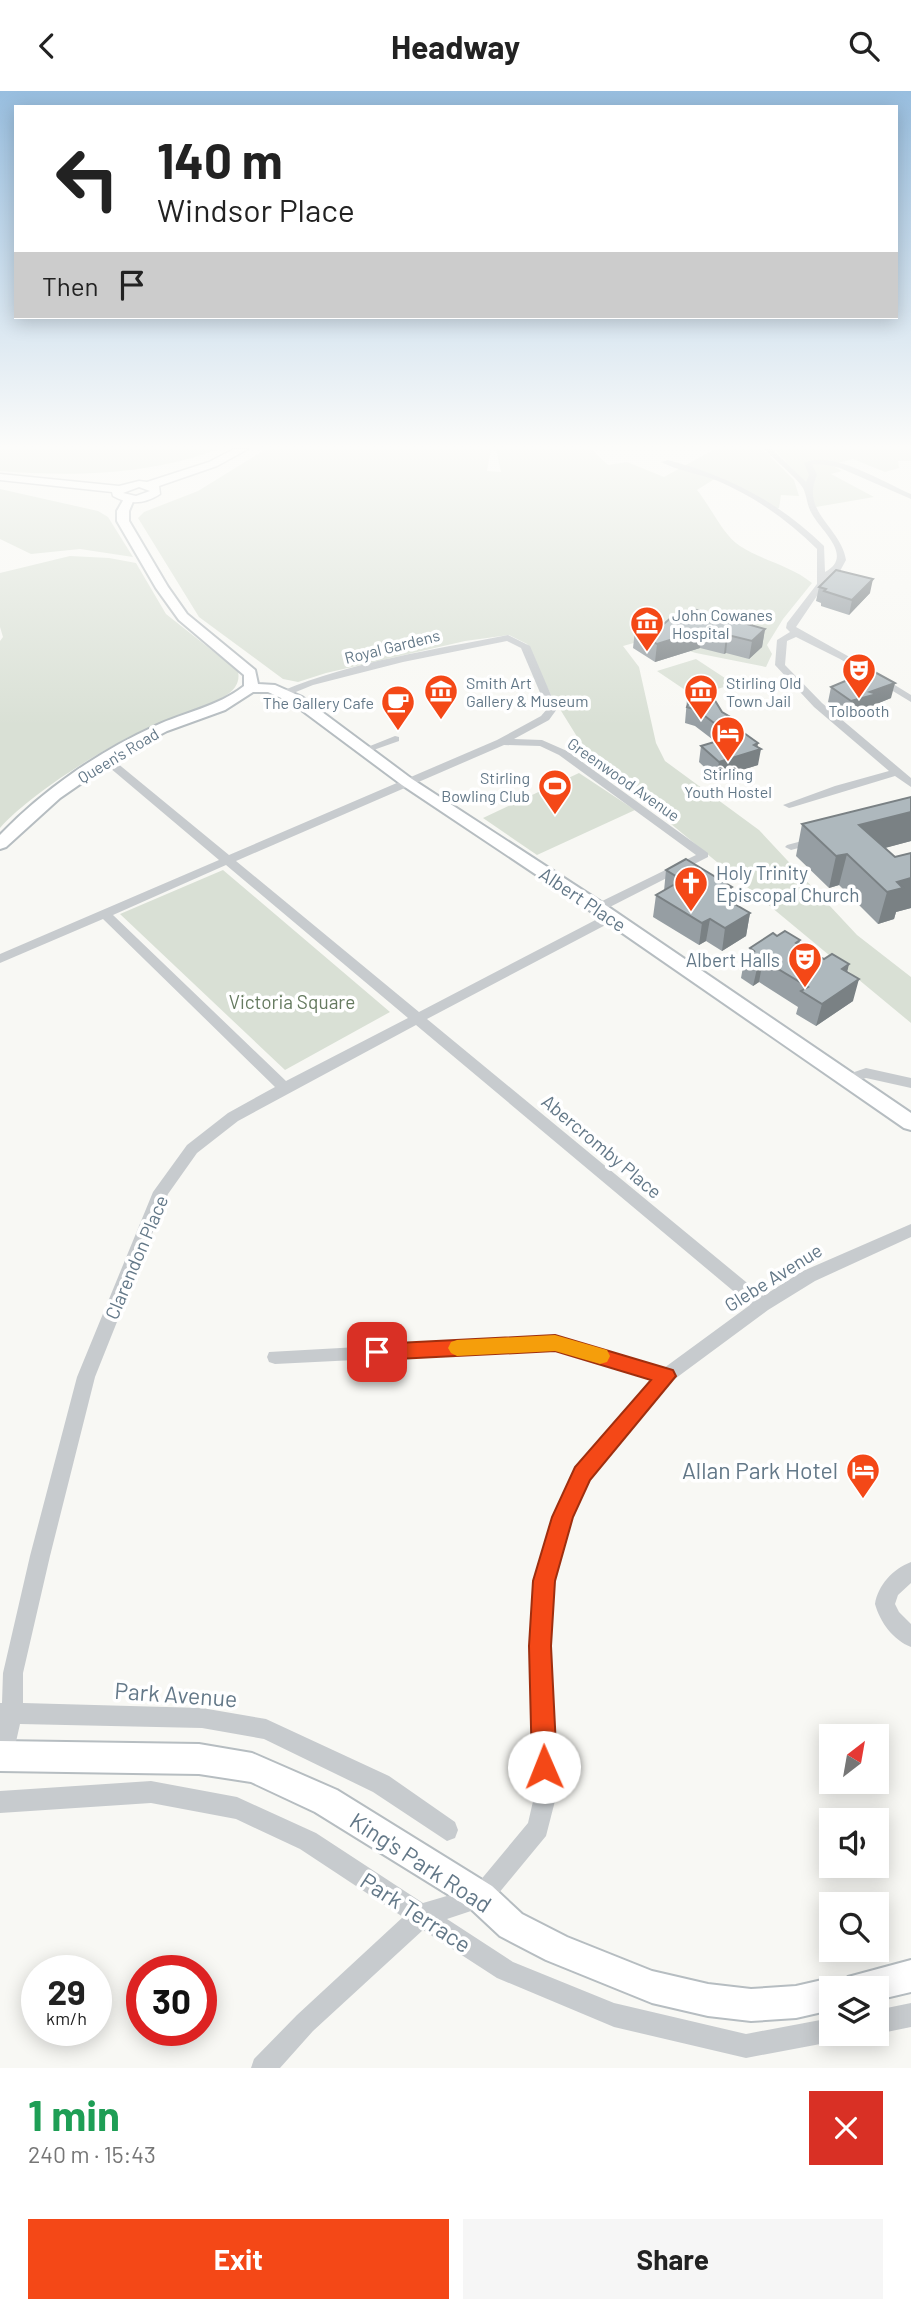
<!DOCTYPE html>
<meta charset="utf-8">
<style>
body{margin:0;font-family:Barlow,sans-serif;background:#f6f6f6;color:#222;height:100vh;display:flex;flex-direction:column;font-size:26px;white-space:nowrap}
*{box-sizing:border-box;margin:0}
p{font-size:23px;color:#767676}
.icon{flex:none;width:38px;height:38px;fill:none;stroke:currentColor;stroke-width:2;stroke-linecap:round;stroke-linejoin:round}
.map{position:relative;height:1977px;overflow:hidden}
.details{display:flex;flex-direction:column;background:#fff;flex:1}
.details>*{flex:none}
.hud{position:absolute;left:14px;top:14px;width:884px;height:214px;border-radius:0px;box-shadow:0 4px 18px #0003;background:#fff;color:#222;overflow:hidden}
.needle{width:46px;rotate:31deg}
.tools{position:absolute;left:819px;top:1633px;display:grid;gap:14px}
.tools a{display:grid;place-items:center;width:70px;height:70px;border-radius:0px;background:#fff;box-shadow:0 4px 18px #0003;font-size:35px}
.speed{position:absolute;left:21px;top:1864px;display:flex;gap:14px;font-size:35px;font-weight:700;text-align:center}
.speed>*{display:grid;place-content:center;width:91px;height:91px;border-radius:50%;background:#fff;box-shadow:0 4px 18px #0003;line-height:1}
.speed small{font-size:18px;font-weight:400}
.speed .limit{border:10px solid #d22;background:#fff;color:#111}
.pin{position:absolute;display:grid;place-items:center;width:60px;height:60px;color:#fff;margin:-30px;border-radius:14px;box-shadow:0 4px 10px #0006}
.me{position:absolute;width:77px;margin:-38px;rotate:359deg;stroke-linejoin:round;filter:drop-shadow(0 0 5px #0008)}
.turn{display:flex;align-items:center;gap:24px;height:147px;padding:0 28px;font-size:32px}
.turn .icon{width:91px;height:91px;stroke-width:2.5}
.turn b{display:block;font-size:49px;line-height:60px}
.then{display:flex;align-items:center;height:66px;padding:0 28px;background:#0003;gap:14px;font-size:26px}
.round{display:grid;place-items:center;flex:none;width:74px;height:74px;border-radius:0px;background:#f6f6f6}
.overview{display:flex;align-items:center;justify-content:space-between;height:119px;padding:0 28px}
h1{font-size:42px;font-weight:700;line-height:52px;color:#1e9e55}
.cta{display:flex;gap:14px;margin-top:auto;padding:14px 28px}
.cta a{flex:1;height:80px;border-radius:0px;background:#f44817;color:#fff;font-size:28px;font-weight:700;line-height:80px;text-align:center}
.cta a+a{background:#f6f6f6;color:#222}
header{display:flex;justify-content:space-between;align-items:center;height:91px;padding:0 28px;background:#fff;font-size:32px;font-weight:700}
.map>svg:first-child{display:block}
.green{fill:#d9e0d5}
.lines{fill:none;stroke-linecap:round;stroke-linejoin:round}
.secondary-casing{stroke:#b6bdc1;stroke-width:4}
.primary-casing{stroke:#babec2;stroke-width:3}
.street{fill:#c7cbce;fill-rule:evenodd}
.secondary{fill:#fff;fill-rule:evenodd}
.primary{fill:#fff;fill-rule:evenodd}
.wall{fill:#969ea3}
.shaded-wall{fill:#7a8184}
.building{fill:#aeb8bd;stroke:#7a8184;stroke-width:2}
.route{fill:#f44817;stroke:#9f2f0f;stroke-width:2}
.slow{fill:#f59e0b}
.labels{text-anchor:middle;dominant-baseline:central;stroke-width:7;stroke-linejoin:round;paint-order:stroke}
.far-poi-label{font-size:16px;fill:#637888;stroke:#fff;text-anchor:start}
.far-street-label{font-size:16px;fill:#637888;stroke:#fff}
.poi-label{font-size:19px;fill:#637888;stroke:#fff;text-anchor:start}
.street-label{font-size:19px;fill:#637888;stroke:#fff}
.park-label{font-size:19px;fill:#657a5f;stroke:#fff}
.near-poi-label{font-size:23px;fill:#637888;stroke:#fff;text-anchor:end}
.near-street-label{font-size:23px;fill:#637888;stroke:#fff}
</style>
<header><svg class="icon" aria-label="back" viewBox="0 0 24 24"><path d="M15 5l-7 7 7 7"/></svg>Headway<svg class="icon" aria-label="search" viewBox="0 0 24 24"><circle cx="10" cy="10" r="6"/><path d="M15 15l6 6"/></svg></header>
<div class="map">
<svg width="911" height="1977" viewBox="0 0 911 1977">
<rect width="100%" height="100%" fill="#f8f8f4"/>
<path class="green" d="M0 358H219C148 384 75 386 0 380Z
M266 358H491L487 380 501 381 496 358H591L608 374 627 371 664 386 715 358H763L794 389 799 405 781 404 779 417 774 418 716 387 697 399C711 416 723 444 740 455 763 470 790 474 812 492L783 528 767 554 772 563 766 576 696 562 648 548 623 555 639 576 656 652 665 670 759 739 857 844 911 886V932L589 665 550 602 527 553 509 544 465 550 326 582 298 591 283 588 199 526 138 427 144 421 198 400Z
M774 358H911V370H898L899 377 885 381 853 368 831 374 842 380 831 383 874 406 816 416 800 386Z
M0 398 98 420 108 426 133 466 80 458 31 463 0 448Z
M70 465 109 467 136 472 166 523 238 580C240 590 236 597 228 603 210 616 170 627 148 637 105 656 31 702 0 737V550L3 546 0 536V482Z
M696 568 734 593 694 605 657 580Z
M579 682 635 719 537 764 483 727Z
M223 779 390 921 285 979 120 823Z"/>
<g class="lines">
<g class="secondary-casing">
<path id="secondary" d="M129 405 134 408 129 420V430L168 496 187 523 255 579 258 593 275 594 302 606 412 688 604 813 911 1022V1039L904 1037 592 821 402 694 292 612 268 601H253L225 619 167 640 125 662 60 707 6 756 0 758V744C43 699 98 661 155 635 185 621 217 616 244 595V584L179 529 156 497 117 430V420L125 406Z
M0 1650 199 1653 252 1662 337 1699 492 1795 522 1823 567 1846 652 1880 708 1893 751 1898 796 1895 831 1887 844 1895 848 1886 911 1869V1901L877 1909V1897H831V1919L796 1927 751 1930 708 1925 652 1912 546 1869 500 1845 470 1817 315 1721 251 1691 199 1683 0 1680Z"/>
</g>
<g class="primary-casing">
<path id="primary" d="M234 358H248L217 375 159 395 160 403C145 413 129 414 113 405L112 401 0 389V383L119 395 139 390 147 391 209 371ZM139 396 150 400 136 405 123 402Z"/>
</g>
<path class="street" d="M764 358H772L806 391 809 384 804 372C831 358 885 392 911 403V408L840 377 827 374 812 373 817 384C800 421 841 436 846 469L840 480 825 489V493L796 536 846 564 911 604V611L840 568 796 546 787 550 785 574 822 612 911 687V696L895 685 793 716 789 717 783 714 835 695 889 680 814 616 775 574 777 549 790 541 786 537 787 532 817 493V458C788 429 755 406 718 390 700 383 678 380 661 371L668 369C728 385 779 411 824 455L825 481C854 465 822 441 812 423 807 415 807 405 803 397 797 387 774 368 764 358Z
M508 544 530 555 557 618 549 629 514 648 542 649 567 660 708 762V766L602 820H594L592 817 594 814 696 764 559 664 540 655 504 654 236 770 419 921 607 823H615L617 826 615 829 427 928 763 1205 803 1180 911 1133V1146L815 1190 768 1219 672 1290 589 1389 571 1427 554 1490 550 1555 556 1706 546 1745 489 1814 447 1828 513 1871 614 1912 746 1943 831 1927V1942H842L839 1947 831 1951 746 1967 614 1936 497 1887 423 1839 313 1940 280 1977H251L254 1968 297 1924 403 1826 300 1758 236 1728 151 1712 0 1722V1700L151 1690 237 1706 316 1742 423 1812 474 1797 528 1732 534 1706 530 1555 534 1490 553 1426 577 1377 653 1288 555 1259 275 1273 269 1271 267 1266 269 1261 555 1245 664 1277 750 1214 416 934 238 1030 197 1062 168 1103 95 1286 50 1465 23 1582V1612L202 1617 266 1628 389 1685 455 1731 458 1739 455 1747 447 1750 373 1701 264 1648 202 1637 20 1633 11 1673 4 1677 0 1675V1612H2L3 1582 30 1465 77 1286 153 1101 187 1054 228 1022 275 996 103 828 0 872V863L219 769 103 671V667H111L229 764 497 649 541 625 547 618 521 557 507 550 403 571 313 594 286 605 282 604V600C354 570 433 559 508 544ZM226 774 408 927 286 990 113 824Z
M395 645 399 646V650L365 662 360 659Z
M817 746 821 747V751L791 759 785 756 787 754Z
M866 977 911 987V997L866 987 848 993 841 988 843 985Z
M911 1471V1492L898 1504 895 1513 899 1521 911 1533V1556C893 1549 880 1531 875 1513 878 1494 893 1478 911 1471Z
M911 1912V1936L877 1943 876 1942 877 1919Z"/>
<use href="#secondary" class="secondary"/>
<use href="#primary" class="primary"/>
</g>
<path class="wall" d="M819 496 870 502 849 524 821 515V512L816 510Z
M659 537 765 538 762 556 749 568 726 562 724 563 700 557 655 571 633 557 635 539Z
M688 596 711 603 722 621 732 627 729 643 712 648 695 635 685 632Z
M831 596 891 607 874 614 873 619 848 626 828 611Z
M701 655 758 656V674L716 687 699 671Z
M911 706V750L884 757 895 766 911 762V817L896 821 894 828 878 833 839 794 829 797 796 765 802 733Z
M666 779 732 796 730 810 750 822 746 845 722 860 706 850 699 854 653 826 656 804 664 800Z
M777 845 800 849 799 854 847 881 853 910 816 935 796 923 798 916 759 891 753 895 741 887 745 865 748 863 750 857Z"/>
<path class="shaded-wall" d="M873 488 870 502 849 524 852 509Z
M765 538 762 556 749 568 752 550Z
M702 539 700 557 655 571 657 553Z
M728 544 726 562 724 563 726 545Z
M895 592 891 607 874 614 873 619 848 626 851 610 870 601Z
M732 627 729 643 712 648 714 632Z
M758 652 757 659 761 658 758 674 716 687 719 671Z
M911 721V750L852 766 859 734Z
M847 763 839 794 829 797 836 765Z
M911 787V817L896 821 894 828 878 833 887 801 897 791Z
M732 796 729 818 719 804Z
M750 822 746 845 722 860 725 837Z
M710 828 706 850 699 854 702 832Z
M763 869 759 891 753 895 758 873Z
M849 873 844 895 842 878Z
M859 888 853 910 816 935 822 913Z"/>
<path class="building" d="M836 479 873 488 852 509 824 500 826 498 819 496Z
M693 518 765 538 752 550 728 544 726 545 702 539 657 553 635 539 653 533 659 537 679 520 689 522Z
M871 579 895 592 870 601 877 603 851 610 831 596Z
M688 596 711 598V603L722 621 732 627 714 632 697 619 687 616 691 607Z
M744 642 758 652 754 654 761 658 719 671 701 655Z
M911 706V721L859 734 895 766 911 762V787L897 791 903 797 887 801 847 763 836 765 802 733Z
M686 768 732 796 719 804 750 822 725 837 710 828 702 832 656 804 682 789 666 779Z
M785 840 800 849 796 852 824 868 832 863 849 873 842 878 859 888 822 913 801 900 808 896 763 869 758 873 745 865 754 860 750 857 773 842 777 845Z"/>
<linearGradient id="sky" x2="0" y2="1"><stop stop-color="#98bedf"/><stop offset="0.56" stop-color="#fcfcfa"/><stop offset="1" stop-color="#fcfcfa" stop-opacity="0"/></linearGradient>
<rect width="911" height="635" fill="url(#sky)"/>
<path class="route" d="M555 1244 666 1277 673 1279 676 1285 590 1389 573 1426 555 1490 551 1555 557 1676 553 1685 544 1688 536 1685 532 1676 529 1555 533 1490 552 1426 575 1376 651 1289 555 1260 377 1269 370 1267 367 1261 370 1255 377 1253Z"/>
<path class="slow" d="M555 1244 607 1259 610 1265 607 1271 600 1273 555 1260 457 1265 451 1262 448 1257 451 1251 457 1249Z"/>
<defs>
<g id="museum-pin" transform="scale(1.75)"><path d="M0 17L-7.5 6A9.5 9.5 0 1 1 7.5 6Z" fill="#f44817" stroke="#fff"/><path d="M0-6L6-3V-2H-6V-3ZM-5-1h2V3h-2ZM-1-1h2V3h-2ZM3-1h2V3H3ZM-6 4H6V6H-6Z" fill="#fff"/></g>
<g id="theatre-pin" transform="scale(1.75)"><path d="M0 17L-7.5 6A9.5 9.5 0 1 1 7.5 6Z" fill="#f44817" stroke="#fff"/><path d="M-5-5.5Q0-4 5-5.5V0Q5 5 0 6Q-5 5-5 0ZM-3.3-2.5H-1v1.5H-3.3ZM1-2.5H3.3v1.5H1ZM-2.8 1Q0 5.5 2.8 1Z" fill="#fff"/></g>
<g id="cafe-pin" transform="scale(1.75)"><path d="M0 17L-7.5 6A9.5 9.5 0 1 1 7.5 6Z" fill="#f44817" stroke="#fff"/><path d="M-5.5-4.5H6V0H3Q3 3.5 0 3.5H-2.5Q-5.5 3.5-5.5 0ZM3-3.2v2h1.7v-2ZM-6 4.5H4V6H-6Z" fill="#fff"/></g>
<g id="hotel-pin" transform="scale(1.75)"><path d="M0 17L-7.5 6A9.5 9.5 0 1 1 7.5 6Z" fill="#f44817" stroke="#fff"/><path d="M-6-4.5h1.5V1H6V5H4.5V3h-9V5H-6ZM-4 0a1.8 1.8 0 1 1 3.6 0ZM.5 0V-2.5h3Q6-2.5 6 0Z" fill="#fff"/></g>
<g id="stadium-pin" transform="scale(1.75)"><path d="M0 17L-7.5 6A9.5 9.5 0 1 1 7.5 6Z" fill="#f44817" stroke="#fff"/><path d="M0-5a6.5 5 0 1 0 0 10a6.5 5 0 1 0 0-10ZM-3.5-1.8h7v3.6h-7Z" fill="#fff"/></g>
<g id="church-pin" transform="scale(1.75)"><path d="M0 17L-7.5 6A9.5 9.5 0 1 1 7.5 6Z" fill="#f44817" stroke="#fff"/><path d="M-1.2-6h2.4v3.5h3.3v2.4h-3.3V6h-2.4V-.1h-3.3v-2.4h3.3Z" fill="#fff"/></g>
</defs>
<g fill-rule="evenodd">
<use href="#museum-pin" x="647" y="532"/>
<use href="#theatre-pin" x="859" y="579"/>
<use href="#museum-pin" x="441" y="600"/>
<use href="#museum-pin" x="701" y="600"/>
<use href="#cafe-pin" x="398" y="611"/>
<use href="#hotel-pin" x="728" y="642"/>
<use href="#stadium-pin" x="555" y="695"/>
<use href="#church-pin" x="691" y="792"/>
<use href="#theatre-pin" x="805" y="868"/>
<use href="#hotel-pin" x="863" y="1379"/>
</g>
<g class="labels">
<g class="far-poi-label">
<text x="672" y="523">John Cowanes<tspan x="672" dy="18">Hospital</tspan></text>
<text x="466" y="591">Smith Art<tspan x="466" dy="18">Gallery &amp; Museum</tspan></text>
<text x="726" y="591">Stirling Old<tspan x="726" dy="18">Town Jail</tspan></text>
<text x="374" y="611" text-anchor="end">The Gallery Cafe</text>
<text x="859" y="619" text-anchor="middle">Tolbooth</text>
<text x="728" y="682" text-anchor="middle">Stirling<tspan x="728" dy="18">Youth Hostel</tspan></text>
<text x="530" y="686" text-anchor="end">Stirling<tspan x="530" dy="18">Bowling Club</tspan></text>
</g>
<g class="far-street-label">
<text transform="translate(392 555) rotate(-14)">Royal Gardens</text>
<text transform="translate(118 664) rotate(-31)">Queen's Road</text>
<text transform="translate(624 688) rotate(35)">Greenwood Avenue</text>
</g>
<g class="poi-label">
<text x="716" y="781">Holy Trinity<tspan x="716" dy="22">Episcopal Church</tspan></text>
<text x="780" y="868" text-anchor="end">Albert Halls</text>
</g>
<g class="street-label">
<text transform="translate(583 808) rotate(34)">Albert Place</text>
<text transform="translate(602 1055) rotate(40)">Abercromby Place</text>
<text transform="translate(136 1166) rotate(-67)">Clarendon Place</text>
<text transform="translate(773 1186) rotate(-32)">Glebe Avenue</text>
</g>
<g class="park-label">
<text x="292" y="910">Victoria Square</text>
</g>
<g class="near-poi-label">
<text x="838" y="1379">Allan Park Hotel</text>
</g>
<g class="near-street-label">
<text transform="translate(176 1603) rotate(4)">Park Avenue</text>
<text transform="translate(421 1771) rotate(33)">King's Park Road</text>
<text transform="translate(416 1821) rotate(33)">Park Terrace</text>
</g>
</g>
</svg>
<div class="tools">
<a><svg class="needle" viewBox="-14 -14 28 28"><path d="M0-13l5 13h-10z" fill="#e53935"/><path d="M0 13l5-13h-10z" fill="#767676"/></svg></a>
<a><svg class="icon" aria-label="sound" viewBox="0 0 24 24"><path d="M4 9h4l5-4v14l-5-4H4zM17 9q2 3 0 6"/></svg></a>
<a><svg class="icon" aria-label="search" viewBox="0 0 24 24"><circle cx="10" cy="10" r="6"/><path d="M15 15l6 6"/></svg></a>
<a><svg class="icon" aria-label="layers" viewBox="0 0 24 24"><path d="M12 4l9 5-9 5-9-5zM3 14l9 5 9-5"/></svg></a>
</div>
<div class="speed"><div>29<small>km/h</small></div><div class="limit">30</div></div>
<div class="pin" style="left:377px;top:1261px;background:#d93025"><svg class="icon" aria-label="arrive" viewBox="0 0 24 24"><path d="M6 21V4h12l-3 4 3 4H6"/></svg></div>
<svg class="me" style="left:544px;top:1676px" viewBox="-20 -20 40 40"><circle r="19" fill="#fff"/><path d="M0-13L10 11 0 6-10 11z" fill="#f44817"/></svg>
<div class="hud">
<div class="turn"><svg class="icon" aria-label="left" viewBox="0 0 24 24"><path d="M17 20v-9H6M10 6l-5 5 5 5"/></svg><div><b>140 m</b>Windsor Place</div></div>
<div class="then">Then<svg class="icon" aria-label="arrive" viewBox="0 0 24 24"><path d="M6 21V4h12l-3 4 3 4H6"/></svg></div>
</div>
</div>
<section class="details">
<div class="overview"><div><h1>1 min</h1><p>240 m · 15:43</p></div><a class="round" style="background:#d93025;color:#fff"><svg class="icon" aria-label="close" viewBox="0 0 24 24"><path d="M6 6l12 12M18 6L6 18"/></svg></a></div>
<div class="cta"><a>Exit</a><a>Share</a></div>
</section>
